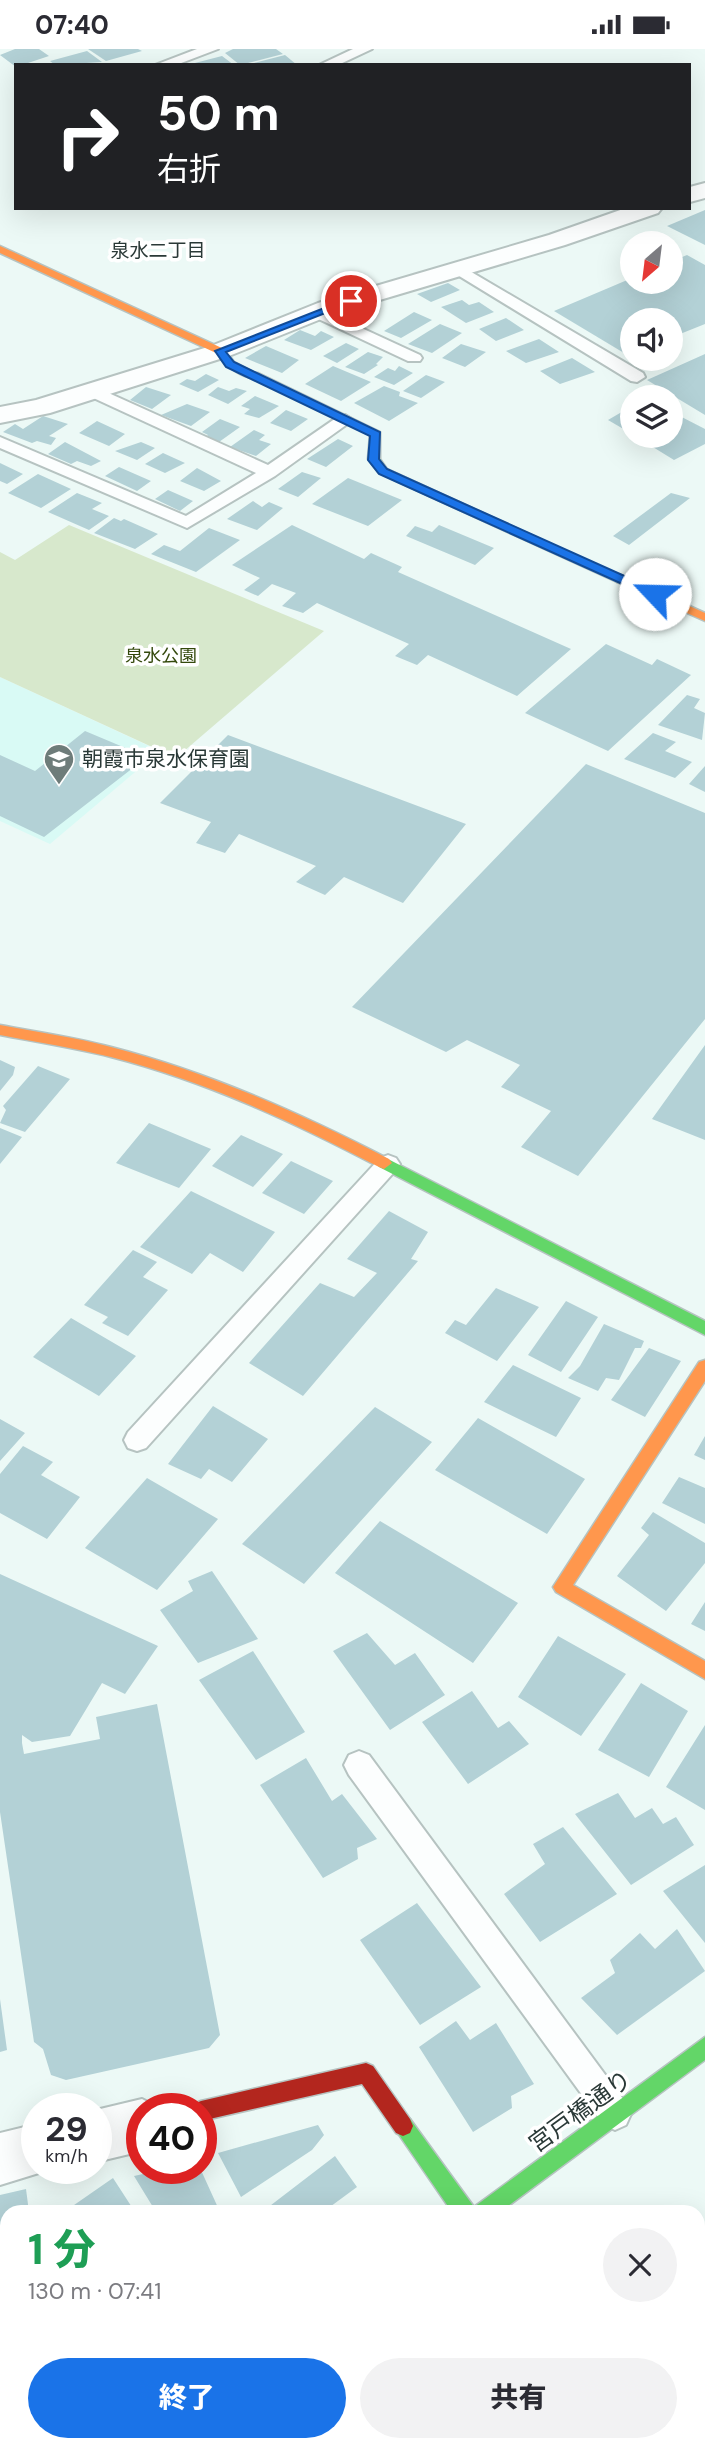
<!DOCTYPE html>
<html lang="ja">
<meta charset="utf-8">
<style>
body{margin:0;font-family:"DM Sans","Noto Sans JP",sans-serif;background:#f2f2f3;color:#2b2b33;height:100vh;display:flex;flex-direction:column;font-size:26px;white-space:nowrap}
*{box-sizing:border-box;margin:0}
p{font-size:23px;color:#7c7c81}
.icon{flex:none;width:38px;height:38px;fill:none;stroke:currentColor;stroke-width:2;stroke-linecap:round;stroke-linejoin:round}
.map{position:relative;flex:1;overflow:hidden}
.side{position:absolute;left:0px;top:2156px;width:705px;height:247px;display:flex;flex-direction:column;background:#fff;border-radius:21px 21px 0 0;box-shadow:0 7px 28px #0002}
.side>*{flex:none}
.banner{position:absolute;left:14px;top:14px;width:677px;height:147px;border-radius:0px;box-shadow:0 7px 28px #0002;background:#202124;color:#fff;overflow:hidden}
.needle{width:46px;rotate:208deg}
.controls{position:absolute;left:620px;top:182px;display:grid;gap:14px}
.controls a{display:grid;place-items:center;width:63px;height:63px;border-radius:50%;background:#fff;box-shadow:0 7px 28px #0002;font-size:35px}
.speed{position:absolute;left:21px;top:2044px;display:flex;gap:14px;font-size:35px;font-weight:700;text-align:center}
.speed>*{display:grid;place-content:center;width:91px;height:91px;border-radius:50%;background:#fff;box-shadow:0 7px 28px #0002;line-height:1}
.speed small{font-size:18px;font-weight:400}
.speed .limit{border:10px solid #d22;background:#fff;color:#111}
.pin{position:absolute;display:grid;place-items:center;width:60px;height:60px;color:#fff;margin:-30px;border:4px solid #fff;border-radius:50%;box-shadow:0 2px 7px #0007}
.me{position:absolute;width:77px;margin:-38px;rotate:294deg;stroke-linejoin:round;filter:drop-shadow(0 0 5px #0008)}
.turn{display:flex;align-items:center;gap:24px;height:147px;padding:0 28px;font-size:32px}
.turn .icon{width:91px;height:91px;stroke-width:2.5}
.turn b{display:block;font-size:49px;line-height:60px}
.round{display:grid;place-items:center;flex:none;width:74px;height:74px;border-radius:37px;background:#f2f2f3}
.overview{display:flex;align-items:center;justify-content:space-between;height:119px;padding:0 28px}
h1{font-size:42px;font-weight:800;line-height:52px;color:#1e9e55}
.action{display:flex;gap:14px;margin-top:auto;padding:14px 28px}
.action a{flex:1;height:80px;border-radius:42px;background:#1a73e8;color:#fff;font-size:28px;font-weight:800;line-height:80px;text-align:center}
.action a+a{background:#f2f2f3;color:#2b2b33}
.status{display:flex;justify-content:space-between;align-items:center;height:49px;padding:0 35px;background:#fff;direction:ltr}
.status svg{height:19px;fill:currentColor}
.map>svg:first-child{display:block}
.built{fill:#d9faf5}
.green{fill:#d7e8cc}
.building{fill:#b3d1d6}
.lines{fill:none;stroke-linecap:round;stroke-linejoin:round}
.lane-casing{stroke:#b6c3c1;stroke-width:4}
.street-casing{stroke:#b6c3c1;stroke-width:4}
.fast-casing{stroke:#b6c3c1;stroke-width:3}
.slow-casing{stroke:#b6c3c1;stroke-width:3}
.jam-casing{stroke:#b6c3c1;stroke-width:3}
.lane{fill:#fcfefe;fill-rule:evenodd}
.street{fill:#fcfefe;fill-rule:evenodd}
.fast{fill:#63d668;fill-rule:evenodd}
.slow{fill:#ff974d;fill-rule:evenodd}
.jam{fill:#b3261e;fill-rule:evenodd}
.route{fill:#1a73e8;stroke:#114b97;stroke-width:2}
.labels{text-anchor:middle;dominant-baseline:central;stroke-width:7;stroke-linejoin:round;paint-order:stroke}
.far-park-label{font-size:18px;fill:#34490c;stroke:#fff}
.far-neighbourhood-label{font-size:19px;fill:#2a3937;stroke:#fff}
.poi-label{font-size:21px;fill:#2a3937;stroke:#fff;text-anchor:start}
.near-street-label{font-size:24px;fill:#2a3937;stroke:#fff}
</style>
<div class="status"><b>07:40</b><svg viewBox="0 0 49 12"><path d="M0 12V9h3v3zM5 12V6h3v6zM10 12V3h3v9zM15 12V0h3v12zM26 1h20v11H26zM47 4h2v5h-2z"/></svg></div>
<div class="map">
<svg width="705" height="2402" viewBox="0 0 705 2402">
<rect width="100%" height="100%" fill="#ecf9f6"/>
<path class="built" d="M0 628 160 702 50 795 0 772Z
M288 2396H568L573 2402H279Z"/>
<path class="green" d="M69 476 324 582 176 709 0 628V503L15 511Z"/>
<path class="building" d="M15 0H39L49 7 16 18 0 6Z
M88 0H138L142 2 106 12Z
M233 0H276L283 5 240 16 225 4Z
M87 2 102 13 55 16 50 12Z
M285 6 297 16H251L250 15Z
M222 7 234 16H191V15Z
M705 161V196L667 177Z
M687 206 705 216V275L670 289V271H632V306L629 307 554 262 632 229V233H670V213Z
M448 234 460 241 431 253 417 245Z
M462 251 469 256 479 253 494 263 466 274 441 258Z
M414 263 432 271 401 289 384 282Z
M506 269 524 281 496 292 479 280Z
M440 275 462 284 432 304 408 295Z
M300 281 315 287 321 282 334 288 311 301 284 291Z
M539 290 559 303 526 314 506 302Z
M346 294 359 300 337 314 323 307Z
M461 295 486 303 465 318 442 309Z
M266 297 299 311 282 324 245 309Z
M368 303 383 308 376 315 378 316 364 325 345 318Z
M705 305V366L647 331Z
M572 309 595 323 560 335 540 322Z
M333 317 371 333 341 352 305 335Z
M399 317 413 324 394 336 374 328 388 319 395 322Z
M206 325 219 331 198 343 179 335 187 330 195 332Z
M426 326 445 333 421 349 403 342Z
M384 337 400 343 399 347 418 354 389 372 354 354Z
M146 338 171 346 152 360 130 351Z
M218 338 229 342 236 339 247 342 228 355 208 346Z
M255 347 279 357 259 369 244 365 250 360 241 357Z
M187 355 210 363 191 377 161 366Z
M632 357V385L608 371Z
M286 361 308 370 291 382 270 374Z
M670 362 705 380V395L674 411 635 387H670Z
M43 367 68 375 49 387 56 389 51 396 37 392 32 394 3 383 15 375 23 380Z
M220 370 240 378 219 393 206 388 208 386 202 383Z
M97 372 125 385 109 397 79 384Z
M254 381 265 386 259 391 271 395 256 407 230 398Z
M338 390 353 397 326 418 307 410Z
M65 393 101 412 91 417 77 412 71 415 48 405Z
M141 393 155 399 137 411 115 402Z
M163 404 185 414 165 424 145 415Z
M0 414 23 425 7 435 0 432Z
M119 418 151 432 137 442 105 427Z
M197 419 221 432 204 442 180 432Z
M302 423 321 429 298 448 278 440Z
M38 425 71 440 41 459 8 444Z
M348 429 402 451 368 477 312 455Z
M168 441 193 452 180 462 155 450Z
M77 444 102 454 92 460 109 467 89 481 48 463Z
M671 444 690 449 629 496 613 487Z
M253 452 262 458 269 453 283 459 257 481 227 470Z
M114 469 121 472 124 470 158 485 135 500 94 484Z
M292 476 364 510 371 504 402 518 398 523 571 600 517 647 428 606 417 616 395 607 409 595 317 554 303 564 282 557 296 544 272 535 258 547 244 541 260 529 232 516Z
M439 476 494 499 475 516 406 487 415 477 432 483Z
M209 479 240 491 196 523 151 505 164 496 180 502Z
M606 595 652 616 657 610 691 626 608 702 525 664Z
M687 646 700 650 694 659 705 664 702 691 658 676Z
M85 682 147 708 44 788 0 767V706L35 722Z
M653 684 676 693 665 702 692 713 675 729 624 710Z
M228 686 466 775 403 854 344 828 325 846 296 833 316 817 239 785 225 804 196 794 211 773 160 754Z
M586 715 705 764V970L578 1127 521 1098 551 1062 501 1038 520 1016 467 991 446 1003 352 958Z
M705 717V743L689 735Z
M705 996V1091L652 1070Z
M0 1011 15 1018 13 1026 0 1042Z
M38 1017 70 1030 25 1083 0 1074 6 1061 3 1057Z
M149 1074 211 1100 179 1139 116 1114Z
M0 1079 22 1088 0 1115Z
M241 1086 283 1105 253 1138 212 1117Z
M291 1112 333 1132 304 1165 262 1144Z
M191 1142 275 1183 243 1223 210 1204 192 1225 140 1198Z
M389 1162 428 1183 411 1210 418 1212 303 1347 249 1314 320 1234 354 1248 377 1224 347 1210Z
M133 1201 157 1213 143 1228 168 1241 128 1287 102 1274 108 1268 84 1256Z
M496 1239 539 1258 497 1312 445 1284 455 1271 466 1276Z
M566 1252 598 1268 561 1323 528 1306Z
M71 1269 136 1307 99 1347 33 1308Z
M604 1275 644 1292 641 1299H635L619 1331 606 1329 598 1342 568 1329 580 1317Z
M649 1299 681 1312 645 1368 611 1351Z
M513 1316 581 1349 556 1388 484 1353Z
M213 1357 268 1390 232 1433 209 1420 201 1430 168 1415Z
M375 1358 432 1393 304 1535 242 1495Z
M478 1369 585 1430 547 1485 435 1421Z
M0 1370 25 1384 0 1412Z
M705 1387V1411L694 1406Z
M23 1397 53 1413 41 1426 80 1448 47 1490 0 1464V1425Z
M679 1428 705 1439V1475L662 1454Z
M147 1429 218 1470 157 1541 85 1499Z
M653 1463 705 1494V1514L666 1562 617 1527 649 1486 641 1479Z
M380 1472 518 1554 473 1614 335 1524Z
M212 1522 258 1590 198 1614 160 1561 193 1542 188 1532Z
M0 1525 158 1597 125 1645 102 1634 70 1687 32 1693 22 1686V1694L24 1705 100 1690 96 1668 157 1655 220 1986 209 1999 66 2031 51 2026 43 2000 34 1993 0 1763Z
M705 1553V1582L691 1575Z
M367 1584 395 1616 415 1604 445 1646 390 1681 333 1602Z
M558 1587 626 1625 581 1687 518 1648Z
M253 1602 305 1683 256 1711 199 1631Z
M641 1634 688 1662 649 1728 598 1701Z
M472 1642 498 1679 509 1672 529 1695 468 1735 422 1673Z
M705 1676V1761L666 1738Z
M306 1709 332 1752 342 1745 377 1790 357 1799 358 1810 323 1829 260 1736Z
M618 1744 635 1769 652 1759 663 1775 676 1768 694 1796 631 1836 575 1765Z
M563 1778 617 1845 540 1893 504 1845 545 1815 533 1795Z
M705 1816V1894L663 1842Z
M417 1854 481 1938 420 1976 360 1891Z
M677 1880 705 1922 617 1986 581 1949 615 1924 610 1911 640 1884 655 1900Z
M0 1950 7 2001 0 2003Z
M456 1972 470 1991 496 1974 534 2035 511 2047 512 2059 473 2083 419 1998Z
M318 2076 324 2086 312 2101 241 2148 218 2104Z
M335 2107 357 2138 323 2163H262Z
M170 2119H200L220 2163H156L134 2127Z
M113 2129 135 2163H64Z
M26 2140 29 2163H7V2211L0 2212V2146Z
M7 2227V2396H22L14 2402H0V2231Z
M305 2396H336L341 2402H297Z
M578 2396H650L647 2402H583Z"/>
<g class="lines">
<g class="lane-casing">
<path id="lane" d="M197 0H218L176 16H155Z
M353 0H372L338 16H319Z
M456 214 643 324 645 328 637 333 631 332 451 222V216Z
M316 258 420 306 422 309 420 312H408L310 266V260Z
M93 337 268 416 339 367 345 366 353 371 275 427 187 479 0 399V388L186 467 256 424 87 346 85 342Z
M388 1106 396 1109 400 1115 396 1121 146 1399 137 1402 128 1399 124 1391 128 1383 380 1109Z
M359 1702 369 1706 626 2054 631 2065 626 2076 615 2081 604 2076 349 1726 344 1716 349 1706Z"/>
</g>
<g class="street-casing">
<path id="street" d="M705 134V149L690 153V138Z
M626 159H662L658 164 565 196 336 264 229 307 50 364 0 374V358L36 351 211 297 318 254 549 186Z
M142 2050 161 2060H142V2102L96 2113V2061Z
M37 2075V2119H55L0 2136V2084Z"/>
</g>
<g class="fast-casing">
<path id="fast" d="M250 324H258L380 383V410L387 420 627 530 621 534 617 533 379 424 368 410 370 386 250 328Z
M384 1108 705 1272V1286L379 1118 376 1114 379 1110Z
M705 1988V2011L500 2163H452L393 2077 396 2070 403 2067 410 2070 474 2158Z"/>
</g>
<g class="slow-casing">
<path id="slow" d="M0 197 224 300 234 313 259 326C246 335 225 315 216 304L0 204Z
M621 526 705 564V572L617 533 615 530Z
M0 976C37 983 74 988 111 998 208 1023 300 1064 389 1110L392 1114 384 1120 379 1118C293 1073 205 1032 111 1008 74 999 37 993 0 986Z
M705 1311V1332L573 1536 705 1612V1630L556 1543 553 1538 699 1313Z
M138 2396H166L164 2402H136Z"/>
</g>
<g class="jam-casing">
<path id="jam" d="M366 2014 373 2017 410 2070 413 2077 410 2084 403 2087 396 2084 362 2035 201 2072V2060H192L194 2055 201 2052Z"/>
</g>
<use href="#lane" class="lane"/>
<use href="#street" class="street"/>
<use href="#fast" class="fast"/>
<use href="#slow" class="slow"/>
<use href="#jam" class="jam"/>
</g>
<path class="route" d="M347 250 356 252 226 303 234 313 380 383 379 410 387 420 660 543V548H651L379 425 368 411 370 387 226 318 215 302Z"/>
<defs>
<g id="school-pin" transform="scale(1.575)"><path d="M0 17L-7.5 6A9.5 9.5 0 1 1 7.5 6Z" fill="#6e7c7a" stroke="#fff"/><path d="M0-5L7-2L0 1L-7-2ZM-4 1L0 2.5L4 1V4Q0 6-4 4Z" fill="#fff"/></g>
</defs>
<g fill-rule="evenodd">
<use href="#school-pin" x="59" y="710"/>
</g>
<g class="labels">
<g class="far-park-label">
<text x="161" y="607">泉水公園</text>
</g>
<g class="far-neighbourhood-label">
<text x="158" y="201">泉水二丁目</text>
</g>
<g class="poi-label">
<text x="82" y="710">朝霞市泉水保育園</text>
</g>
<g class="near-street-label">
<text transform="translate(580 2062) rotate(-36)">宮戸橋通り</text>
</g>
</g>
</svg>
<div class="controls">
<a><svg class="needle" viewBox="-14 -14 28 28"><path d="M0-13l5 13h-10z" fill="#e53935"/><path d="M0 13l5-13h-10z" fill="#7c7c81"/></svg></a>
<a><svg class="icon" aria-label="sound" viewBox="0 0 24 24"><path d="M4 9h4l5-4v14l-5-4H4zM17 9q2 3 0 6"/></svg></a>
<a><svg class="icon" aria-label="layers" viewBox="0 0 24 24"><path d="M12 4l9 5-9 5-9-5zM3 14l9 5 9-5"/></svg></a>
</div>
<div class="speed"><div>29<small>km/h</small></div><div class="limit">40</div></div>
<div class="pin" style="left:351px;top:252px;background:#d93025"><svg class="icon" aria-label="arrive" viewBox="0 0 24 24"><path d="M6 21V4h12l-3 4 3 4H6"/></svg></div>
<svg class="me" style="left:655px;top:545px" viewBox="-20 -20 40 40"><circle r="19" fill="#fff"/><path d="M0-13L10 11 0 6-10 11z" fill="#1a73e8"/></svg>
<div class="banner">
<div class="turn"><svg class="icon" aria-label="right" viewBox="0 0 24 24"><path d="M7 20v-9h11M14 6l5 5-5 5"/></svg><div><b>50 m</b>右折</div></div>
</div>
<section class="side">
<div class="overview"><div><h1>1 分</h1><p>130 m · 07:41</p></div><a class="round"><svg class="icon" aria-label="close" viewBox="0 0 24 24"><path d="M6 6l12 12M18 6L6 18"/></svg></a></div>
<div class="action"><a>終了</a><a>共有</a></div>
</section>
</div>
